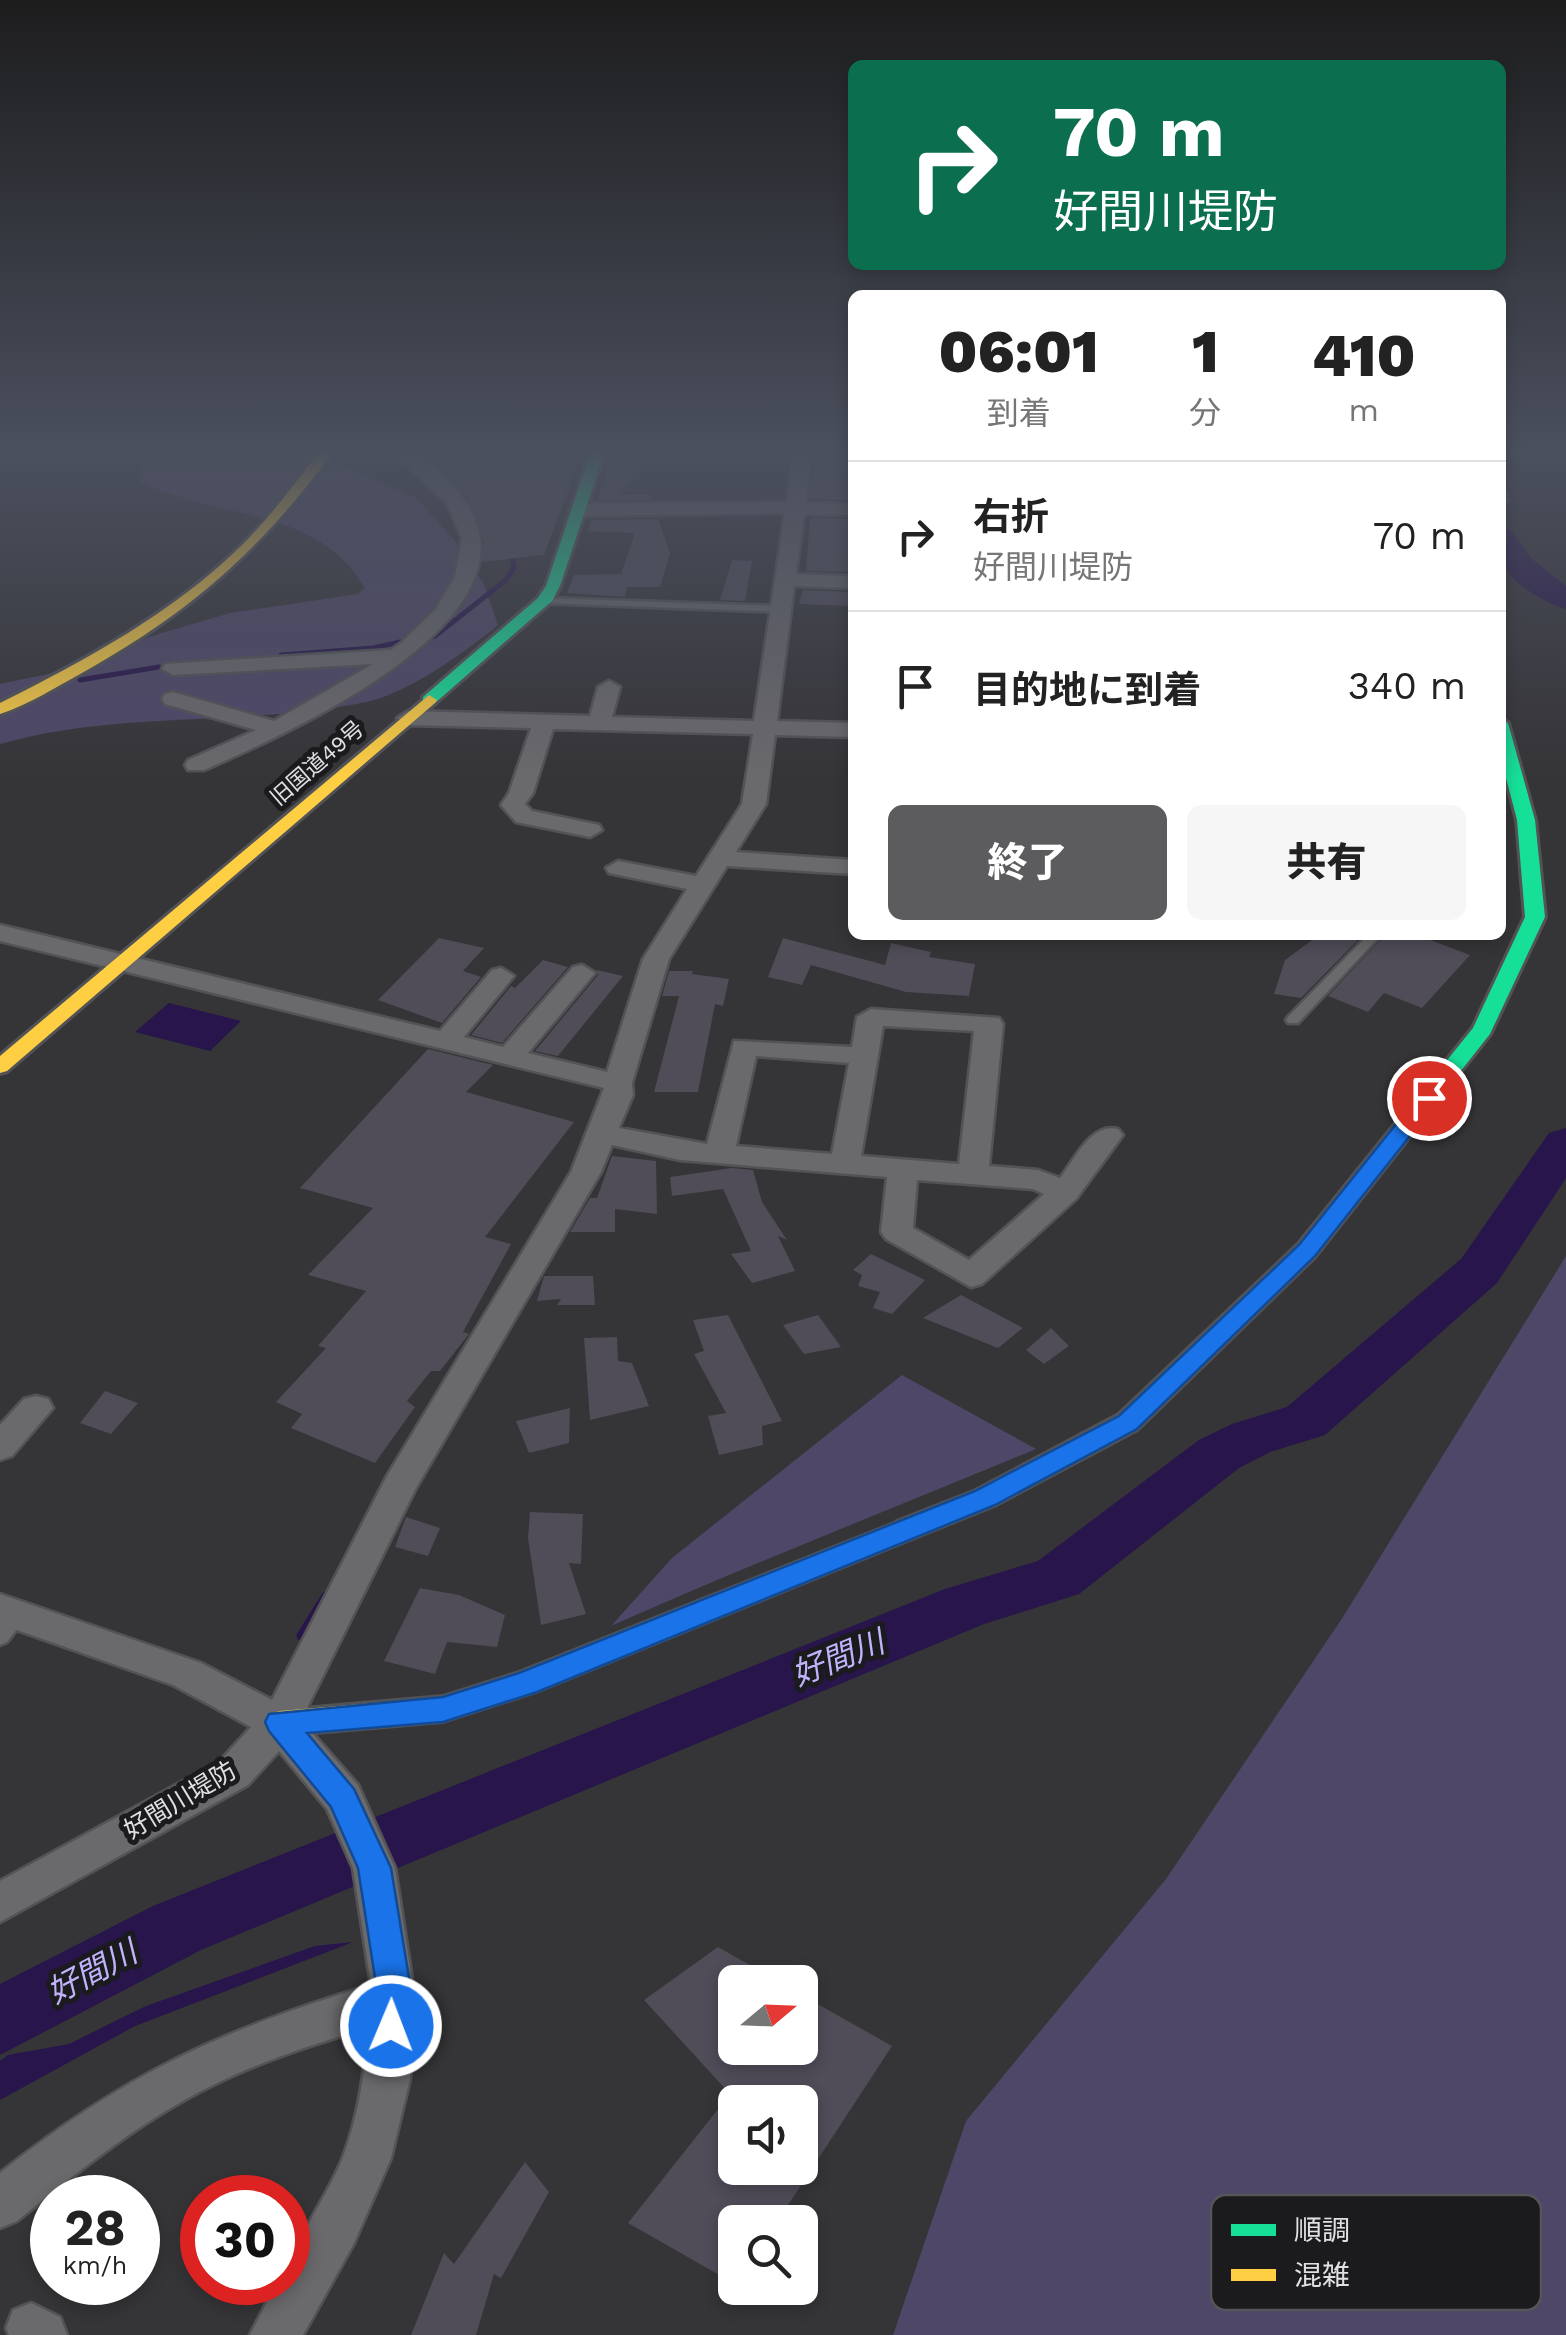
<!DOCTYPE html>
<html lang="ja">
<meta charset="utf-8">
<style>
body{margin:0;font-family:"Work Sans","Noto Sans JP",sans-serif;background:#f6f6f6;color:#222;height:100vh;display:flex;flex-direction:column;font-size:38px;white-space:nowrap}
*{box-sizing:border-box;margin:0}
p{font-size:32px;color:#767676}
.icon{flex:none;width:55px;height:55px;fill:none;stroke:currentColor;stroke-width:2;stroke-linecap:round;stroke-linejoin:round}
.map{position:relative;flex:1;overflow:hidden}
.sheet{position:absolute;left:848px;top:290px;width:658px;height:650px;display:flex;flex-direction:column;background:#fff;border-radius:15px;box-shadow:0 5px 15px #0003}
.sheet>*{flex:none}
.top-card{position:absolute;left:848px;top:60px;width:658px;height:210px;border-radius:15px;box-shadow:0 5px 15px #0003;background:#0b6e4f;color:#fff;overflow:hidden}
.needle{width:65px;rotate:71deg}
.buttons{position:absolute;left:718px;top:1965px;display:grid;gap:20px}
.buttons a{display:grid;place-items:center;width:100px;height:100px;border-radius:15px;background:#fff;box-shadow:0 5px 15px #0003;font-size:50px}
.speed{position:absolute;left:30px;top:2175px;display:flex;gap:20px;font-size:50px;font-weight:700;text-align:center}
.speed>*{display:grid;place-content:center;width:130px;height:130px;border-radius:50%;background:#fff;box-shadow:0 5px 15px #0003;line-height:1}
.speed small{font-size:25px;font-weight:400}
.speed .limit{border:15px solid #d22;background:#fff;color:#111}
.pin{position:absolute;display:grid;place-items:center;width:85px;height:85px;color:#fff;margin:-42px;border:5px solid #fff;border-radius:50%;box-shadow:0 2px 10px #0007}
.me{position:absolute;width:110px;margin:-55px;rotate:1deg;stroke-linejoin:round;filter:drop-shadow(0 0 8px #0008)}
.turn{display:flex;align-items:center;gap:35px;height:210px;padding:0 40px;font-size:45px}
.turn .icon{width:130px;height:130px;stroke-width:2.5}
.turn b{display:block;font-size:70px;line-height:85px}
.eta{display:flex;justify-content:space-evenly;align-items:center;height:170px;text-align:center}
.eta b{font-size:60px;font-weight:800;line-height:70px}
.action{display:flex;gap:20px;margin-top:auto;padding:20px 40px}
.action a{flex:1;height:115px;border-radius:15px;background:#5c5c5e;color:#fff;font-size:40px;font-weight:800;line-height:115px;text-align:center}
.action a+a{background:#f6f6f6;color:#222}
ul{padding:0;list-style:none}
li{display:flex;align-items:center;gap:30px;height:150px;padding:0 40px;border-top:2px solid #e0e0e0}
li div{flex:1}
li b{display:block;font-size:38px}
li em{font-style:normal}
.map>svg:first-child{display:block}
.green{fill:#4e4768}
.water{fill:#27154b}
.lines{fill:none;stroke-linecap:round;stroke-linejoin:round}
.stream-far1{stroke:#27154b;stroke-width:5}
.stream{stroke:#27154b;stroke-width:9}
.river{fill:#27154b;fill-rule:evenodd}
.building{fill:#504c58;fill-rule:evenodd}
.lane-casing{stroke:#535356;stroke-width:5}
.street-casing{stroke:#535356;stroke-width:5}
.fast-casing{stroke:#535356;stroke-width:6}
.slow-casing{stroke:#535356;stroke-width:6}
.lane{fill:#6a696c;fill-rule:evenodd}
.street{fill:#6a696c;fill-rule:evenodd}
.fast{fill:#16e098;fill-rule:evenodd}
.slow{fill:#ffcf43;fill-rule:evenodd}
.route{fill:#1a73e8;stroke:#114b97;stroke-width:2.5}
.labels{text-anchor:middle;dominant-baseline:central;stroke-width:10;stroke-linejoin:round;paint-order:stroke}
.far-street-label{font-size:22px;fill:#e0dfe3;stroke:#1b1b1d}
.street-label{font-size:25px;fill:#e0dfe3;stroke:#1b1b1d}
.near-water-label{font-size:32px;font-style:italic;fill:#c1b2fc;stroke:#1b1b1d}
.key{fill:#1b1b1d;stroke:#565658;stroke-width:2.5}
.key-label{font-size:28px;fill:#e0dfe3}
</style>
<div class="map">
<svg width="1566" height="2335" viewBox="0 0 1566 2335">
<rect width="100%" height="100%" fill="#353437"/>
<path class="green" d="M166 451H286L337 464 416 498 455 541 484 584 498 625C465 652 409 693 366 702 246 727 119 710 0 744V684L72 669 152 636 230 613 358 594 365 588C315 504 216 521 140 481L143 463Z
M1566 1256V2335H893L966 2121 1166 1879 1343 1617Z
M902 1375 1036 1449C894 1508 751 1564 611 1626L672 1558Z"/>
<path class="water" d="M169 1003 241 1021 210 1051 135 1032Z
M353 1942 135 2026 0 2100V2061L8 2055 69 2044 146 2006 315 1946Z"/>
<g class="lines">
<path class="stream-far1" d="M423 639 435 636 506 580 514 568 512 550
M281 655 373 648 409 640
M80 680 159 667"/>
<path class="stream" d="M301 1636 326 1596"/>
<path class="river" d="M1500 527 1511 530 1532 559 1566 586V609C1545 603 1509 583 1501 560 1497 551 1500 536 1500 527Z
M1566 1128V1178L1497 1283 1325 1435 1270 1452 1239 1468 1079 1594 984 1624 201 1950 0 2055V1984L153 1906 945 1589 1038 1561 1199 1440 1232 1424 1287 1407 1461 1259 1549 1133Z"/>
</g>
<path class="building" d="M434 451H573L572 463H578L544 555 480 562 484 543 474 516 467 498 440 468Z
M815 451H843L852 466V500L809 499Z
M643 461 620 495H650L652 500H598L610 462Z
M810 518 852 519V572L806 571Z
M658 519 670 553 660 587H627L625 597 567 593 574 575 621 574 635 533 588 531 592 520Z
M732 560 752 561 745 601 720 600Z
M803 590 852 592V606L799 604Z
M1319 935H1363L1301 998 1274 994 1285 960Z
M1385 935H1417L1470 955 1422 1008 1384 993 1368 1012 1328 996Z
M439 938 484 948 463 971 481 977 442 1023 378 1000Z
M783 938 885 965 891 943 931 952 929 957 975 964 969 996 906 992 811 965 802 985 768 977Z
M543 960 568 967 502 1043 471 1035 511 986 515 988Z
M597 970 623 976 558 1056 535 1051 598 975Z
M669 971H693L692 974 729 979 723 1006 715 1004 698 1092H654L679 996H662Z
M428 1049 493 1065 466 1092 574 1122 485 1237 511 1244 463 1332 469 1334 440 1371H431L407 1401 415 1407 375 1463 291 1428 302 1414 276 1402 326 1348 318 1346 366 1291 308 1275 373 1208 300 1188Z
M612 1156 656 1161 657 1214 615 1209V1232H570L590 1198H597Z
M732 1168 753 1170 762 1202 787 1240 778 1236 795 1271 752 1283 731 1254 751 1251 723 1189 672 1196 670 1177Z
M871 1254 925 1280 892 1314 873 1308 880 1292 858 1286 862 1275 853 1270Z
M544 1276H593L595 1305H557L561 1299 537 1301Z
M961 1295 1023 1328 998 1348 923 1318Z
M728 1315 782 1421 762 1426 763 1445 719 1455 708 1416 726 1413 694 1354 704 1351 693 1320Z
M818 1315 841 1347 804 1354 783 1325Z
M1051 1328 1069 1346 1044 1364 1026 1350Z
M617 1337 618 1361 632 1363 649 1406 590 1420 584 1338Z
M105 1391 138 1403 111 1434 80 1423Z
M570 1408 569 1443 529 1453 516 1421Z
M530 1512 583 1514 581 1564 569 1563 586 1614 541 1625 528 1538Z
M406 1517 440 1528 428 1556 395 1547Z
M420 1588 459 1595 505 1615 497 1647 447 1642 435 1674 384 1661Z
M718 1947 780 1982H735V2048H800V1994L892 2046 777 2222H735V2284L628 2223 730 2094 644 2000ZM735 2099 738 2102H800V2168H735Z
M525 2162 549 2192 501 2278 494 2274 476 2335H411L444 2253 454 2264Z"/>
<g class="lines">
<g class="lane-casing">
<path id="lane" d="M544 598 782 606 787 609 782 612 540 603V599Z
M1368 935H1381L1298 1023H1288L1286 1020 1288 1017Z
M19 1607 26 1610 28 1615 7 1642 0 1645V1624L12 1610Z"/>
</g>
<g class="street-casing">
<path id="street" d="M392 451C421 451 447 476 464 500 549 619 282 736 204 770H188L185 765 188 760 256 730 165 704 162 699 165 694 173 692 274 721 373 664 173 675 162 669 165 664 391 650 401 643 435 610 455 577 462 538 447 503Z
M794 451H812L805 503 852 504V515L804 514 796 574 852 576V588L794 586 777 721 852 723V737L775 735 766 804 736 852 852 860V874L727 866 669 959 632 1083 633 1095 619 1128 707 1144 734 1041 852 1047 857 1017 871 1009 999 1018 1003 1024 989 1166 1038 1170 1060 1178C1075 1159 1091 1122 1118 1129L1123 1135 1076 1199 982 1284 971 1287 886 1239 881 1232 887 1177 680 1160 612 1145 601 1172 416 1488 301 1720 358 1785 395 1868 415 1999 410 2079 391 2158 354 2243 303 2335H250L277 2282H288C288 2248 330 2193 343 2157 359 2115 365 2071 368 2028 311 2045 254 2063 201 2091 134 2126 75 2174 17 2221L0 2228V2173C123 2075 221 2030 371 1985L353 1868 327 1809 279 1751 248 1785 0 1922V1881L220 1761 251 1727 173 1685 0 1624V1594L201 1663 272 1700 387 1476 571 1172 604 1088 0 941V925L440 1031 492 970 501 968 514 976 464 1037 503 1047 573 967 582 965 595 973 528 1053 607 1072 643 959 687 889 609 873 606 868 618 861 696 876 742 804 753 734 553 729 533 793 525 804 532 811 599 825 602 830 590 837 516 822 501 805 509 793 531 728 408 725 397 718 408 711 590 716 598 687 609 681 620 687 612 717 754 721 785 513 578 516 569 510 578 504 787 502ZM883 1026 974 1031 959 1164 861 1156ZM756 1056 849 1063 832 1154 736 1146ZM917 1180 1033 1189 1044 1194 969 1260 913 1228Z
M1500 491 1506 492 1509 501 1500 506Z
M36 1396 48 1399 53 1408 12 1456 0 1460V1425L24 1399Z
M31 2303 60 2317 67 2335H9L6 2328 13 2310Z"/>
</g>
<g class="fast-casing">
<path id="fast" d="M591 451H605L560 586 552 601 435 703H423V697L538 598 546 586Z
M1500 718 1508 723 1535 820 1545 917 1490 1034 1315 1256 1137 1429 994 1505 917 1536 907 1539 897 1536 893 1529 897 1522 976 1491 1119 1415 1299 1244 1473 1028 1525 917 1517 820 1500 755Z"/>
</g>
<g class="slow-casing">
<path id="slow" d="M320 451H334C260 551 191 612 82 673 56 687 28 705 0 714V703C86 660 173 613 242 545 271 516 295 483 320 451Z
M429 695 437 700 435 703 7 1071 0 1073V1056Z
M907 1519 917 1522 921 1529 917 1536 536 1691 443 1721 280 1735 269 1732 265 1723 269 1714 280 1711 443 1697 519 1673Z"/>
</g>
<use href="#lane" class="lane"/>
<use href="#street" class="street"/>
<use href="#fast" class="fast"/>
<use href="#slow" class="slow"/>
</g>
<linearGradient id="sky" x2="0" y2="1"><stop stop-color="#1d1d1e"/><stop offset="0.58" stop-color="#4b505e"/><stop offset="1" stop-color="#4b505e" stop-opacity="0"/></linearGradient>
<rect width="1566" height="778" fill="url(#sky)"/>
<path class="route" d="M1429 1091 1440 1098 1315 1256 1137 1429 995 1505 537 1692 443 1722 307 1733 354 1789 391 1868 410 1984 408 2026 403 2037 391 2042 379 2037 374 2026 376 1984 358 1868 331 1807 269 1731 265 1722 269 1714 443 1697 519 1673 975 1491 1119 1416 1299 1245 1421 1093Z"/>
<g class="labels">
<g class="far-street-label">
<text transform="translate(317 763) rotate(-41)">旧国道49号</text>
</g>
<g class="street-label">
<text transform="translate(180 1800) rotate(-31)">好間川堤防</text>
</g>
<g class="near-water-label">
<text transform="translate(838 1658) rotate(-22)">好間川</text>
<text transform="translate(92 1972) rotate(-28)">好間川</text>
</g>
</g>
<rect x="1211" y="2195" width="330" height="115" rx="15" class="key"/>
<rect x="1231" y="2224" width="45" height="12" fill="#16e098"/>
<rect x="1231" y="2269" width="45" height="12" fill="#ffcf43"/>
<g class="key-label">
<text x="1294" y="2240">順調</text>
<text x="1294" y="2285">混雑</text>
</g>
</svg>
<div class="buttons">
<a><svg class="needle" viewBox="-14 -14 28 28"><path d="M0-13l5 13h-10z" fill="#e53935"/><path d="M0 13l5-13h-10z" fill="#767676"/></svg></a>
<a><svg class="icon" aria-label="sound" viewBox="0 0 24 24"><path d="M4 9h4l5-4v14l-5-4H4zM17 9q2 3 0 6"/></svg></a>
<a><svg class="icon" aria-label="search" viewBox="0 0 24 24"><circle cx="10" cy="10" r="6"/><path d="M15 15l6 6"/></svg></a>
</div>
<div class="speed"><div>28<small>km/h</small></div><div class="limit">30</div></div>
<div class="pin" style="left:1429px;top:1098px;background:#d93025"><svg class="icon" aria-label="arrive" viewBox="0 0 24 24"><path d="M6 21V4h12l-3 4 3 4H6"/></svg></div>
<svg class="me" style="left:391px;top:2026px" viewBox="-20 -20 40 40"><circle r="17" fill="#1a73e8" stroke="#fff" stroke-width="3"/><path d="M0-11L8 9 0 5-8 9z" fill="#fff"/></svg>
<div class="top-card">
<div class="turn"><svg class="icon" aria-label="right" viewBox="0 0 24 24"><path d="M7 20v-9h11M14 6l5 5-5 5"/></svg><div><b>70 m</b>好間川堤防</div></div>
</div>
<section class="sheet">
<div class="eta">
<div><b>06:01</b><p>到着</p></div>
<div><b>1</b><p>分</p></div>
<div><b>410</b><p>m</p></div>
</div>
<ul>
<li><svg class="icon" aria-label="right" viewBox="0 0 24 24"><path d="M7 20v-9h11M14 6l5 5-5 5"/></svg><div><b>右折</b><p>好間川堤防</p></div><em>70 m</em></li>
<li><svg class="icon" aria-label="arrive" viewBox="0 0 24 24"><path d="M6 21V4h12l-3 4 3 4H6"/></svg><div><b>目的地に到着</b></div><em>340 m</em></li>
</ul>
<div class="action"><a>終了</a><a>共有</a></div>
</section>
</div>
